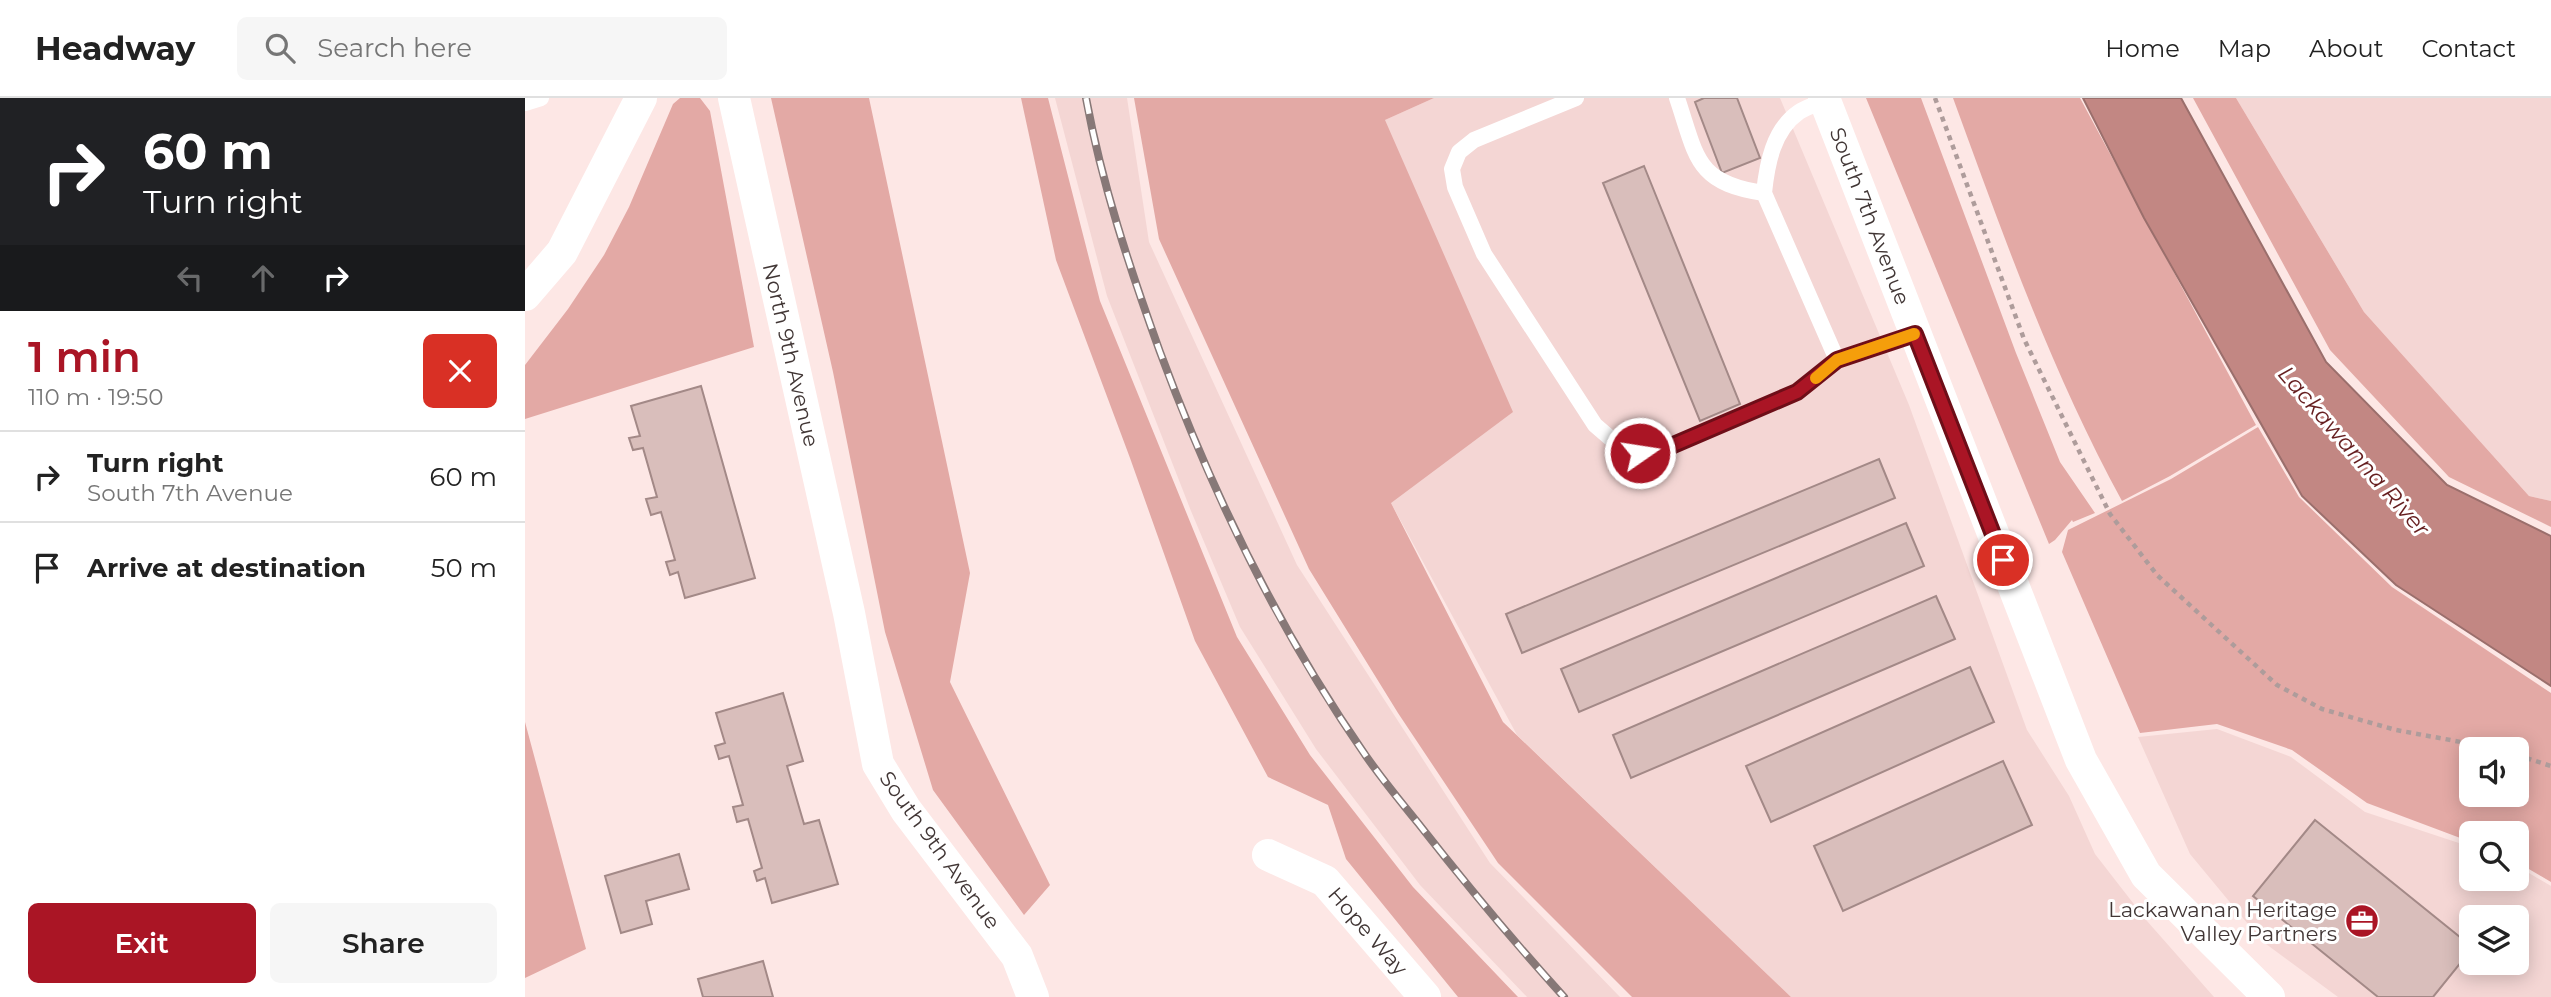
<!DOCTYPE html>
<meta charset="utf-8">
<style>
body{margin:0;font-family:Montserrat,sans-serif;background:#f6f6f6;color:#222;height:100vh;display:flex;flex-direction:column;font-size:26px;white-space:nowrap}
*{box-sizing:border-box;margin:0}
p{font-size:23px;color:#767676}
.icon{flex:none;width:38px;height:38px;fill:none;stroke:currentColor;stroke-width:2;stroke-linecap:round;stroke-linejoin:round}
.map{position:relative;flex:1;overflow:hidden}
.side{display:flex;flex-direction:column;background:#fff;width:525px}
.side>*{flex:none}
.hud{background:#202124;color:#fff;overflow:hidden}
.fabs{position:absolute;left:1934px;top:639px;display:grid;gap:14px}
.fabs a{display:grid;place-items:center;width:70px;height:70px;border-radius:10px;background:#fff;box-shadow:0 4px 18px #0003;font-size:35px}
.pin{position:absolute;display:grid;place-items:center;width:60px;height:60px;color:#fff;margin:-30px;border:4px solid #fff;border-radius:50%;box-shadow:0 2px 7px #0007}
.me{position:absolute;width:77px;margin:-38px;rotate:77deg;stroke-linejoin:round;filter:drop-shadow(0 0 5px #0008)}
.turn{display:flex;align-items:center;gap:24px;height:147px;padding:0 28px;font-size:32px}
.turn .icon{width:91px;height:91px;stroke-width:2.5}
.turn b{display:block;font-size:49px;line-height:60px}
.lanes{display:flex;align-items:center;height:66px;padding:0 28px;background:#0003;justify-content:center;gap:35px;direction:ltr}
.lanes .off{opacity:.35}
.round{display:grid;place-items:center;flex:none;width:74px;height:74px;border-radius:10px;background:#f6f6f6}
.summary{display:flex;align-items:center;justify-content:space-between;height:119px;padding:0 28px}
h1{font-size:42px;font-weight:600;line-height:52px;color:#aa1525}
.button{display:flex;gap:14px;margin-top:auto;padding:14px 28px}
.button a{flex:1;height:80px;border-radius:10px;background:#aa1525;color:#fff;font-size:28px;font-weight:600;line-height:80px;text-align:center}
.button a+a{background:#f6f6f6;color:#222}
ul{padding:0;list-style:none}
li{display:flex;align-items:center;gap:21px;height:91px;padding:0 28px;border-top:2px solid #e0e0e0}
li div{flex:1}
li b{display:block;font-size:26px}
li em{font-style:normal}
header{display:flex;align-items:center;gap:42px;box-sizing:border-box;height:98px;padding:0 35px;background:#fff;border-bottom:2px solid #e0e0e0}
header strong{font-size:33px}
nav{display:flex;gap:38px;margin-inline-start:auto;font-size:24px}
.search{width:490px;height:63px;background:#f6f6f6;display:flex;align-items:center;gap:18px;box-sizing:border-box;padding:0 24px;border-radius:10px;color:#767676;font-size:26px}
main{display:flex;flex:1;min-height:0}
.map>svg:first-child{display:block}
.built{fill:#f4d6d4;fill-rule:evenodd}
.green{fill:#e3a9a5;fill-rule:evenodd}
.water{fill:#c28783;stroke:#9b6f6c;stroke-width:2}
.building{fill:#d9bebb;stroke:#a38987;stroke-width:2}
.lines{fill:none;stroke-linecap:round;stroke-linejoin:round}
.path{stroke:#ae9c9b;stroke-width:4.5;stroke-dasharray:5 5;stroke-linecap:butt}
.service{stroke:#fff;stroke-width:16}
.minor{stroke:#fff;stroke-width:32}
.rail-casing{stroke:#877877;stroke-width:8}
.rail{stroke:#fff;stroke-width:5;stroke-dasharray:16;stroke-linecap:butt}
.route-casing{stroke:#6e0e18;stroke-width:18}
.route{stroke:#aa1525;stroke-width:12}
.slow{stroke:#f59e0b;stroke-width:12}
.labels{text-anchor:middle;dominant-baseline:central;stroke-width:6;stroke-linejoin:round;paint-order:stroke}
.street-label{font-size:21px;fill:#413635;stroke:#fff}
.poi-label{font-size:21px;fill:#413635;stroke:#fff;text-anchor:end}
.water-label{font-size:23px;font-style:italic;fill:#651e1f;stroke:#fff}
</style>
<header>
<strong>Headway</strong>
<div class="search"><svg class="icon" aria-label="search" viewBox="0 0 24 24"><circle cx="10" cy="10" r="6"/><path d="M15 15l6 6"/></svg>Search here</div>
<nav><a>Home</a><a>Map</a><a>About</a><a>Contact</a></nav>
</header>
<main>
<section class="side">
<div class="hud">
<div class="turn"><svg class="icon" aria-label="right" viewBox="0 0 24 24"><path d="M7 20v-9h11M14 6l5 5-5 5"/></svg><div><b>60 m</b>Turn right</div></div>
<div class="lanes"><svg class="icon off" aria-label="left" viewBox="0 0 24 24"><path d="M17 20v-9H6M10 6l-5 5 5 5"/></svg><svg class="icon off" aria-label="ahead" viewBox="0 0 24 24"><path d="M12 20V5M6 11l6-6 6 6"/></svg><svg class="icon" aria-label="right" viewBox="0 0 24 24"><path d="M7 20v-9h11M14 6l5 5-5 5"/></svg></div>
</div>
<div class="summary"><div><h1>1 min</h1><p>110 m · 19:50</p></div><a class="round" style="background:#d93025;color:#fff"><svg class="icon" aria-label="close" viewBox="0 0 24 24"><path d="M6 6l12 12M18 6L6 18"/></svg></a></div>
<ul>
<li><svg class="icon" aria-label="right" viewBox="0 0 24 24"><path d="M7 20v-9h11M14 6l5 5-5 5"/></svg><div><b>Turn right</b><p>South 7th Avenue</p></div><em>60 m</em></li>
<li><svg class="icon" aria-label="arrive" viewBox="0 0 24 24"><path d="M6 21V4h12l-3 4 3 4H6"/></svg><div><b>Arrive at destination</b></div><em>50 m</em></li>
</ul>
<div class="button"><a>Exit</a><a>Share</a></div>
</section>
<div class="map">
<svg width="2026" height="899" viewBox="0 0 2026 899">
<rect width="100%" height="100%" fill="#fde7e5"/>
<path class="built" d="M530 0H602L624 144 772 467 965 765 1095 899H1002L895 787 791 651 715 529 666 413 582 198Z
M909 0H1255L1384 307 1502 632 1544 698 1570 756 1622 823 1689 899H1266L992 637 866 405 860 22Z
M1711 0H2026V403L2004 398 1839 214Z
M1692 631 1766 659 1840 714 1946 749V780H1992V768L2026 788V899H1813L1737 843 1665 756 1613 639ZM1946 819H1992V864H1946Z"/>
<path class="green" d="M155 0H175L185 13 229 249 0 321V267L43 211 79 157 104 109 148 6Z
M246 0H344L445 475 425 584 525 787 499 817 408 692 360 534 308 274Z
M496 0H523L575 203 712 539 785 657 888 789 993 899H933L821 761 803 707 743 679 670 543 605 360 531 162Z
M609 0H909L860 22 988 314 866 405 978 624 1266 899H1107L973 765 873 615 784 471 634 141Z
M1341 0H1396L1491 255 1535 364 1570 415 1548 424 1547 422 1530 442 1524 446Z
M1428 0H1555L1731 327 1645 378 1597 403C1527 275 1478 137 1428 0Z
M1668 0H1711L1839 214 2004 398 2026 403V429L1924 379 1805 252Z
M1733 329 1774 399 1867 489 2026 595V784L1992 764V735H1946V744L1842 705 1767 652 1692 626 1615 635 1537 454 1543 432 1646 381ZM1946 651H1992V696H1946Z
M0 624 61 851 0 880Z"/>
<path class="water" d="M1558 0H1656L1801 264 1922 387 2026 438V588L1871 487 1777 398 1619 120Z"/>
<path class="building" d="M1179 0H1212L1235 60 1197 75 1170 4Z
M1119 68 1215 306 1175 323 1078 85Z
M176 288 230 480 160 500 153 474 145 477 141 464 150 462 136 414 126 417 121 401 132 399 118 350 108 352 104 340 115 338 106 308Z
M1354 361 1370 400 997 555 981 516Z
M1381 425 1399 468 1054 614 1036 571Z
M1411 498 1430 541 1106 680 1088 637Z
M1445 569 1469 624 1246 724 1221 668Z
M258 595 278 663 262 668 279 726 294 722 313 786 247 805 240 780 232 783 229 773 237 770 223 721 212 724 208 709 218 707 204 658 194 661 190 648 200 645 191 615Z
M1478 663 1507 727 1318 813 1289 748Z
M1790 722 1946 848V852L1908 899H1853L1728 798Z
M154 756 164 791 121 803 127 826 96 835 80 778Z
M238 863 248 899H178L173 881Z"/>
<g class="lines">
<path class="path" d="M1410 0 1499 241 1585 416 1632 477 1752 587 1797 611 1871 632 1974 651
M1992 657 2026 668"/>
<path class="service" d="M1051 0 949 42 934 54 927 71 930 89 959 156 1070 327 1092 346 1115 355 1146 348 1272 294 1312 262
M1152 0C1172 59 1170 85 1239 95
M1300 3C1292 6 1281 9 1274 14 1248 32 1242 66 1239 95L1312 262 1390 236
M0 5 16 0"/>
<path class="minor" d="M209 0 324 515 353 666 381 712 492 858 508 899
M1299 0 1556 662 1621 777 1744 899
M0 197 37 154 116 0
M743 757 800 783 900 899"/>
<g class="rail-casing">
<path id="rail" d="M561 0C577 87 605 171 635 254 688 397 754 533 841 658 857 681 875 703 893 725 940 785 988 843 1039 899"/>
</g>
<use href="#rail" class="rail"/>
</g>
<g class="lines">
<g class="route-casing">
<path id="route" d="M1115 355 1146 348 1272 294 1312 262 1390 236 1478 462"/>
</g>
<use href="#route" class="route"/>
<path class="slow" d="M1291 280 1312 262 1389 236"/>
</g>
<defs>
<g id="office-disc" transform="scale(1.75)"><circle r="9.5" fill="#aa1525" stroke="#fff"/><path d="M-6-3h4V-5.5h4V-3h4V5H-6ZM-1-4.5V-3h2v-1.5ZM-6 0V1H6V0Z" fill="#fff"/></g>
</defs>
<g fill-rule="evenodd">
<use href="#office-disc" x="1837" y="823"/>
</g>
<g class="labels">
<g class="street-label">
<text transform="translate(1345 118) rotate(69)">South 7th Avenue</text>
<text transform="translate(266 257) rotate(77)">North 9th Avenue</text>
<text transform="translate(415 752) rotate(54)">South 9th Avenue</text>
<text transform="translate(843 833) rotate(49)">Hope Way</text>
</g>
<g class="poi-label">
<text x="1812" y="811">Lackawanan Heritage<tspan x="1812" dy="24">Valley Partners</tspan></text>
</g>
<g class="water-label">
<text transform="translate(1829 353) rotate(49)">Lackawanna River</text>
</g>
</g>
</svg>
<div class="fabs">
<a><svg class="icon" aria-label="sound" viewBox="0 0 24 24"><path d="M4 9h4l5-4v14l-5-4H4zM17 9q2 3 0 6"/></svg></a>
<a><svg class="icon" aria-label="search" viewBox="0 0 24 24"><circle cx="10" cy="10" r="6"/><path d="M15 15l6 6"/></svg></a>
<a><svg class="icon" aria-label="layers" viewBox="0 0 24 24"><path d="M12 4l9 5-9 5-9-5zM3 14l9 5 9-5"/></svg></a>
</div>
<div class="pin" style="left:1478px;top:462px;background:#d93025"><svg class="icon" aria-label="arrive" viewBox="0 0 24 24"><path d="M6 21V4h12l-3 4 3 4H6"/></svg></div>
<svg class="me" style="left:1115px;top:355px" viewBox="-20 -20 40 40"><circle r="17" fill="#aa1525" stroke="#fff" stroke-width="3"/><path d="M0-11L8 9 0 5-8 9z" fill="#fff"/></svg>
</div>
</main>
